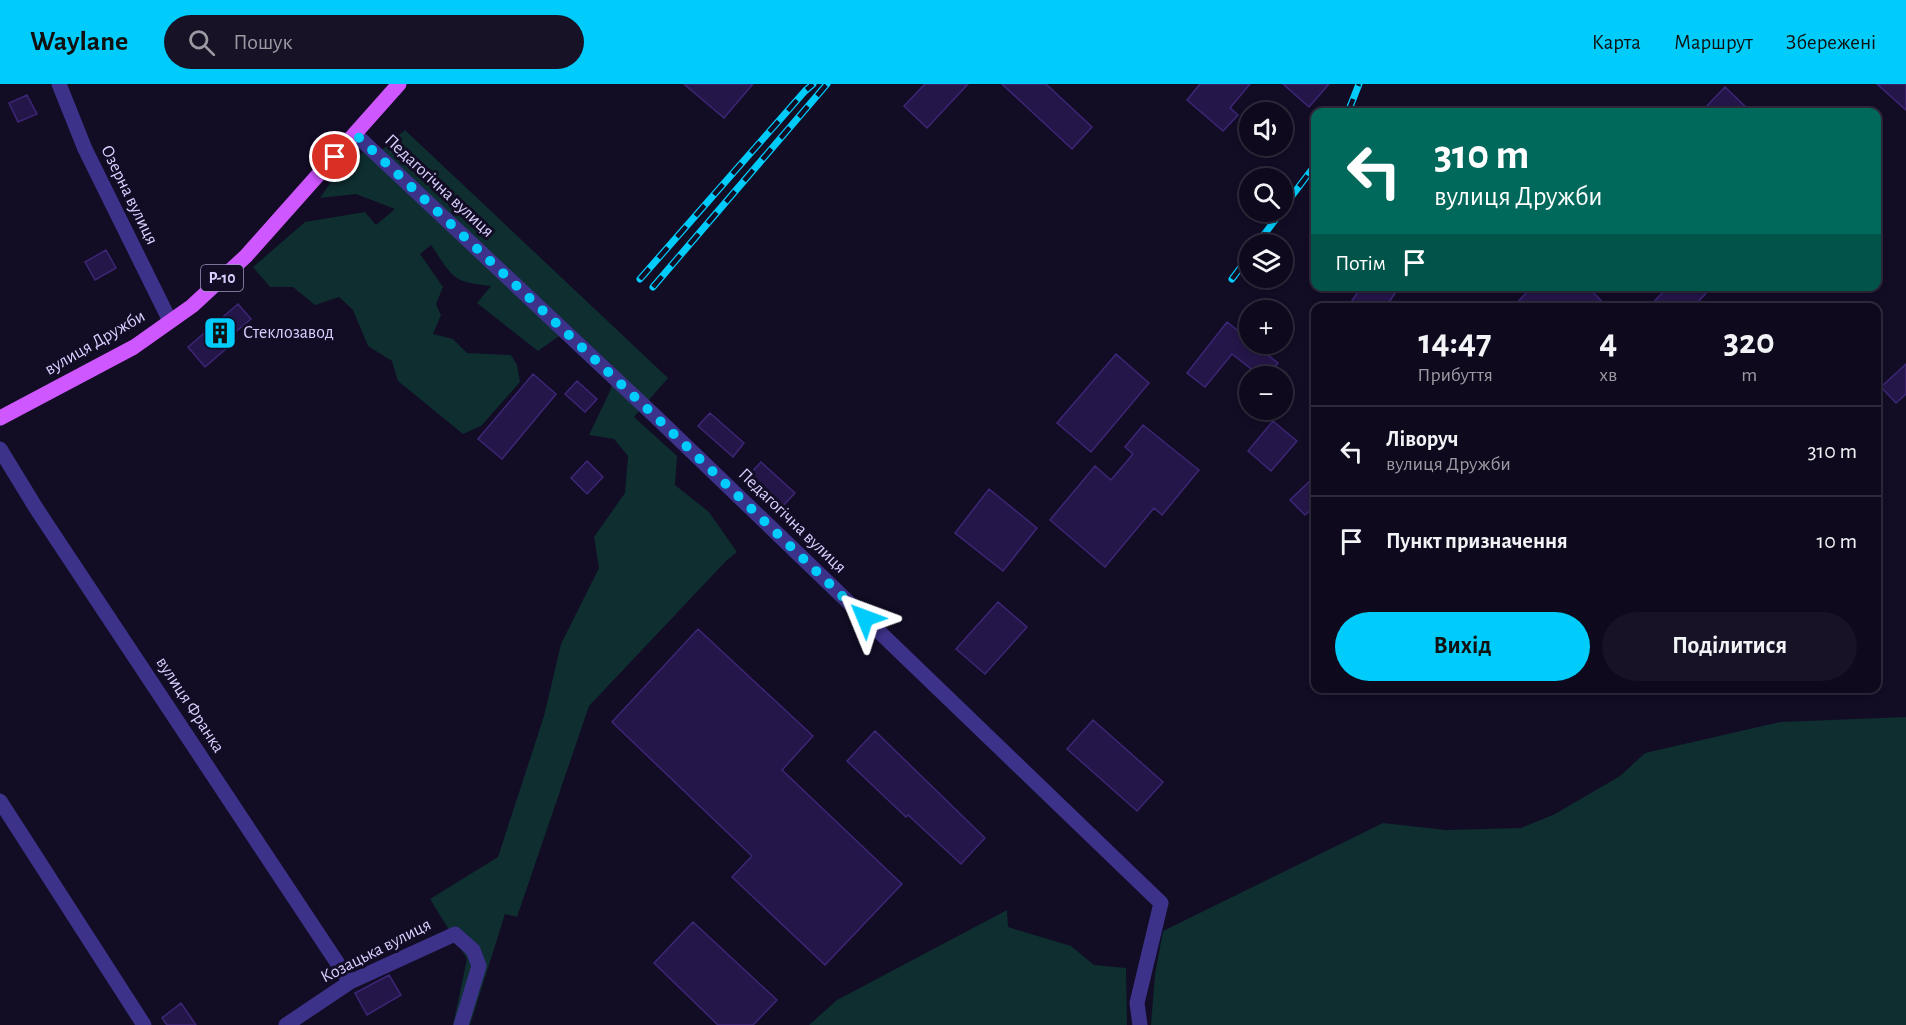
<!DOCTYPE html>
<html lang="uk">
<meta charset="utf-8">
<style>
body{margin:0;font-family:"Alegreya Sans",sans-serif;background:#171225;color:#f1f3f6;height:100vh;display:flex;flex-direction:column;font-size:22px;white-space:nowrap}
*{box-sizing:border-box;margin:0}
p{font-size:20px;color:#9b9aa3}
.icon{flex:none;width:33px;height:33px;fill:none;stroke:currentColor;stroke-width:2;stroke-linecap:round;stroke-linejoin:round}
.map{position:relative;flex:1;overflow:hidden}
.drawer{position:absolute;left:1311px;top:219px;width:570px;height:390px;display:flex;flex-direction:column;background:#0e091c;border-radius:12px;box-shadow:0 3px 9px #0003,0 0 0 2px #2e2a3b}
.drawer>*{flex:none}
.hud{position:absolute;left:1311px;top:24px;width:570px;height:183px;border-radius:12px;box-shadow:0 3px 9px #0003,0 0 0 2px #2e2a3b;background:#00695c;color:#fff;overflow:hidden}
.buttons{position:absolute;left:1239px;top:18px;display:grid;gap:12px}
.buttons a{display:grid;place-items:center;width:54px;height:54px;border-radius:50%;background:#0e091c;box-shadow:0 3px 9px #0003,0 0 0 2px #2e2a3b;font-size:30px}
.pin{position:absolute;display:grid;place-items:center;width:51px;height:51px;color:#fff;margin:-26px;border:3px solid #fff;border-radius:50%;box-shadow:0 2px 6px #0007}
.me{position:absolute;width:66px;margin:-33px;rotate:314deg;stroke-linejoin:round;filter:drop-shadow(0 0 4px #0008)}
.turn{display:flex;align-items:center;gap:21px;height:126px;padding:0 24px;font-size:27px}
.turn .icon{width:78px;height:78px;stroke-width:2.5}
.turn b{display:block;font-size:42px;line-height:51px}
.then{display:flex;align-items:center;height:57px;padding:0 24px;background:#0003;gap:12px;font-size:22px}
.eta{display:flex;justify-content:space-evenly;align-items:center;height:102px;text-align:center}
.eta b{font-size:36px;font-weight:700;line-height:42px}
.cta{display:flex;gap:12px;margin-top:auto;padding:12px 24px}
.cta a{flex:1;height:69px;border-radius:36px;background:#00ccfb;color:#111;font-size:24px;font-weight:700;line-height:69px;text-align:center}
.cta a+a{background:#171225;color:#f1f3f6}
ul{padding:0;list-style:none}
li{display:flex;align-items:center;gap:18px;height:90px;padding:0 24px;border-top:2px solid #2e2a3b}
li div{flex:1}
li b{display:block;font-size:22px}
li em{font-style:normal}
header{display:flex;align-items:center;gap:36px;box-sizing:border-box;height:84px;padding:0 30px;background:#00ccfb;color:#111}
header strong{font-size:28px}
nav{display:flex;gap:33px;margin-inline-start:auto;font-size:21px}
.search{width:420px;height:54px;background:#171225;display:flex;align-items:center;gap:15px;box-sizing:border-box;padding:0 21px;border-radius:33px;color:#9b9aa3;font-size:22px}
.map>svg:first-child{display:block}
.green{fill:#0e2e30}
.building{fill:#241648;stroke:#3d2676;stroke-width:1.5}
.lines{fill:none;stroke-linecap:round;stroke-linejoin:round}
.minor{stroke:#3d3289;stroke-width:15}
.primary{stroke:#cf57ff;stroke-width:15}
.rail-casing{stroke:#00ccfb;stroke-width:7}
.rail{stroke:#120c25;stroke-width:4.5;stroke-dasharray:14;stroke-linecap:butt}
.route{stroke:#00ccfb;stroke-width:10;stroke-dasharray:0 18}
.labels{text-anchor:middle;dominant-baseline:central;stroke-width:6;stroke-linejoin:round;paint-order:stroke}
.shield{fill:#120c25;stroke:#9d95be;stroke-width:1.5}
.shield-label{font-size:16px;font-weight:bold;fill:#d9d0ff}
.street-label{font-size:18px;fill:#d9d0ff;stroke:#120c25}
.poi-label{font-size:18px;fill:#d9d0ff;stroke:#120c25;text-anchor:start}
</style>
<header>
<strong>Waylane</strong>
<div class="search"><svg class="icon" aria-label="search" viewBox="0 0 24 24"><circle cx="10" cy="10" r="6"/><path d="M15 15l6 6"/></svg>Пошук</div>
<nav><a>Карта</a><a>Маршрут</a><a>Збережені</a></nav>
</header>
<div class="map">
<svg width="1906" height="941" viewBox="0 0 1906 941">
<rect width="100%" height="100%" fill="#120c25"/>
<path class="green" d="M405 46 668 294 634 333 677 372 675 401 709 428 737 468 726 477 589 622 517 833 505 830 470 941H453L467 875 430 815 498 773 544 632 561 560 599 484 594 453 625 409 628 372 614 355 589 351 610 307 616 285 382 66Z
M362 68 374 74 562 250 538 267 477 219 491 202C451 198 453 193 431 161L420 170 443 203 436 220 441 231 433 250 453 255 467 269 511 271 517 281 520 298 481 342 463 350 398 297 392 277 368 262 353 226 339 213 315 221 293 203H270L253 183 305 138 365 128 376 141 395 125 356 110 320 114 333 95 348 90Z
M1906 633V941H1151L1155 890 1163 847 1383 739 1446 746 1521 744 1555 730 1620 692 1645 669 1780 638Z
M1007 826 1008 843 1071 862 1094 881 1126 884 1127 941H809L837 916Z"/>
<path class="building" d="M684 0H753L724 34Z
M925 0H968L927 44 904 22Z
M1002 0H1046L1092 43 1072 65Z
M1200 0H1250L1230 24 1238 31 1223 47 1187 16Z
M1283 0H1329L1309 23Z
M1877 0H1906V26Z
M1725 3 1751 28H1701Z
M27 11 37 30 18 38 9 19Z
M106 166 116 184 95 196 85 178Z
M1362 202H1400L1385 224H1347Z
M1533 202H1587L1608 224H1566L1560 218 1554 224H1512Z
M1669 202H1713L1692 224H1648Z
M238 220 251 235 222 259 227 264 205 283 188 263Z
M1227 238 1250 256V260H1254L1278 279 1267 292H1260L1232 270 1205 303 1187 289Z
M1116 270 1149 299 1091 368 1057 339Z
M1906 280V310L1896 319 1881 303Z
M533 290 556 310 502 375 478 355Z
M577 297 597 315 585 328 565 310Z
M710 329 744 359 733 373 698 342Z
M1273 337 1297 357 1271 387 1248 367Z
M1143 341 1199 386 1162 431 1154 424 1105 483 1050 436 1095 382 1111 396 1133 370 1125 363Z
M587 377 603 393 587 410 571 394Z
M761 378 795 409 780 425 746 394Z
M1316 391V421L1305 431 1290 416Z
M989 405 1037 444 1003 487 955 449Z
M998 518 1027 543 985 590 956 565Z
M698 545 813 652 782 686 902 800 825 881 732 793 752 772 612 638Z
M1093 636 1163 698 1137 727 1067 665Z
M875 647 985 754 961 780 908 731 906 733 847 677Z
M693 838 777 916 753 941H718L654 879Z
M389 891 401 911 367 931 355 909Z
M181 919 196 941H167L162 934Z"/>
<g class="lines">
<path class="minor" d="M59 0 85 65 170 237
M355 50 656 333 1161 819 1137 919 1140 941
M0 365 36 424 350 898
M0 717 144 941
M286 941 350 898 455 850 473 866 479 882 461 941"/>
<path class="primary" d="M0 334 134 263 192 222 246 172 399 0"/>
<g class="rail-casing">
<path id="rail" d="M1348 28 1359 0
M1282 125 1316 80
M1257 160 1281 128
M640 195 805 7 813 0
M1232 195 1250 171
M653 203 827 0"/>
</g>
<use href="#rail" class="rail"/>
</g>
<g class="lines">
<path class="route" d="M335 73 355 50 656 333 865 534"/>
</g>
<defs>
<g id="building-square" transform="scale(1.725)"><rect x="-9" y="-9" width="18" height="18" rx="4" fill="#00ccfb" stroke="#120c25"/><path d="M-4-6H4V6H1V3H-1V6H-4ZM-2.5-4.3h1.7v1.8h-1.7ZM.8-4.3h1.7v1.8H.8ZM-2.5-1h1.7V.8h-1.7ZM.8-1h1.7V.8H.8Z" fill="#111"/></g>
</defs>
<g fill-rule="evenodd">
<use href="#building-square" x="220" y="249"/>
</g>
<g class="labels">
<rect class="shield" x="201" y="181" width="42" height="26" rx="4.5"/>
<g class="shield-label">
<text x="222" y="194">Р-10</text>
</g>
<g class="street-label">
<text transform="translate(439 102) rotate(43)">Педагогічна вулиця</text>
<text transform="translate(129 111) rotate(64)">Озерна вулиця</text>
<text transform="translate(95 259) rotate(-30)">вулиця Дружби</text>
<text transform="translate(792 437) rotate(44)">Педагогічна вулиця</text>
<text transform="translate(190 621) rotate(57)">вулиця Франка</text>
<text transform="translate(376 867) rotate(-27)">Козацька вулиця</text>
</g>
<g class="poi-label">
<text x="243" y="249">Стеклозавод</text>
</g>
</g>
</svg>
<div class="buttons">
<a><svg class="icon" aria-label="sound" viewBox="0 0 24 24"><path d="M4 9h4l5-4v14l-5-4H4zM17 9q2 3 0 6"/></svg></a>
<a><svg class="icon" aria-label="search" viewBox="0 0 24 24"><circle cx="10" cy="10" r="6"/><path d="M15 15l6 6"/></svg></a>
<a><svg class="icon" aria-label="layers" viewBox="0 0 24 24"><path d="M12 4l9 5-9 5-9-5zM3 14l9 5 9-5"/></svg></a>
<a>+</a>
<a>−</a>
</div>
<div class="pin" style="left:335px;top:73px;background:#d93025"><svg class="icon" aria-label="arrive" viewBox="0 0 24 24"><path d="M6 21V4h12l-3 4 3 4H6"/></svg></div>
<svg class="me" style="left:865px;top:534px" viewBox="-20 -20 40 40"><path d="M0-17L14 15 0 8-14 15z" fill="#00ccfb" stroke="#fff" stroke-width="4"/></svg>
<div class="hud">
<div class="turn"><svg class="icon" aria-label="left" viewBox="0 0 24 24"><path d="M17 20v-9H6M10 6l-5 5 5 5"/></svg><div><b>310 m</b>вулиця Дружби</div></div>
<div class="then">Потім<svg class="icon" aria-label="arrive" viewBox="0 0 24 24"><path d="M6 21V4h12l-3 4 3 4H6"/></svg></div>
</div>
<section class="drawer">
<div class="eta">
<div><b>14:47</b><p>Прибуття</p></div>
<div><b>4</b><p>хв</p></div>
<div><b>320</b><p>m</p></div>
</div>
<ul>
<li><svg class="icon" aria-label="left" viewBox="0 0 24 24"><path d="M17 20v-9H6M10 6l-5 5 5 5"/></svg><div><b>Ліворуч</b><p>вулиця Дружби</p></div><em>310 m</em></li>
<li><svg class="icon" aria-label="arrive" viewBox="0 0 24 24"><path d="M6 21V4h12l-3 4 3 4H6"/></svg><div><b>Пункт призначення</b></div><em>10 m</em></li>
</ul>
<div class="cta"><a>Вихід</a><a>Поділитися</a></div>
</section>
</div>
